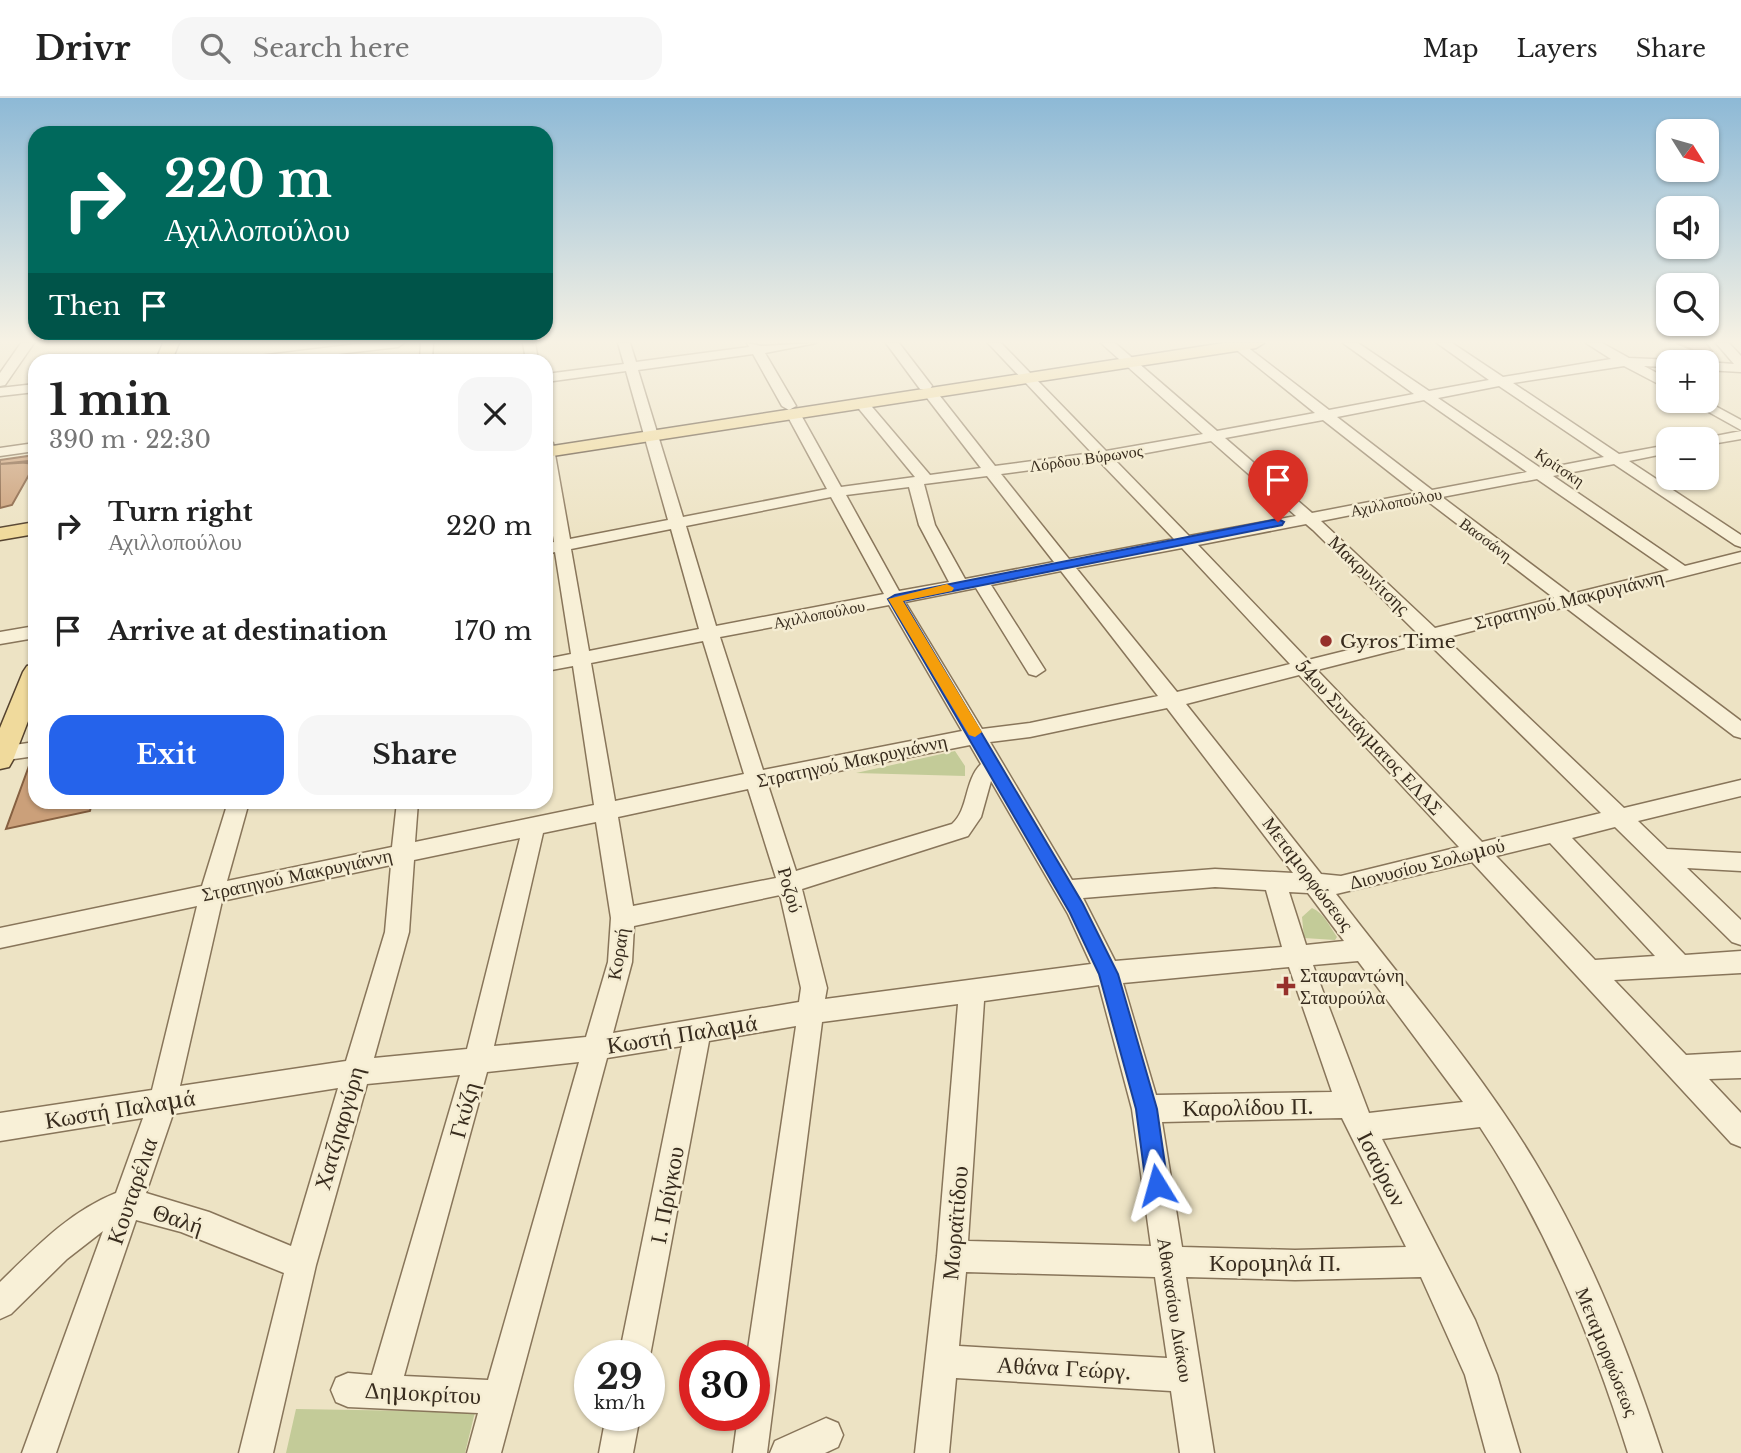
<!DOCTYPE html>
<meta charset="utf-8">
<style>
body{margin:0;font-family:"Libre Baskerville",serif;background:#f6f6f6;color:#222;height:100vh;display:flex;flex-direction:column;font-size:26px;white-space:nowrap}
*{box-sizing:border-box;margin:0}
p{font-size:23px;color:#767676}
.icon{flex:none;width:38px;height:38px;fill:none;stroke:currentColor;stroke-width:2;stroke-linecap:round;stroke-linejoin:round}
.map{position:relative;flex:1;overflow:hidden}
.sheet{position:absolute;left:28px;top:256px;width:525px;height:455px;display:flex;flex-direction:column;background:#fff;border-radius:21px;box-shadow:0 2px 5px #0004}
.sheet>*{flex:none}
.guide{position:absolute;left:28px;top:28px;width:525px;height:214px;border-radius:21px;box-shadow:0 2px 5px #0004;background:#00695c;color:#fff;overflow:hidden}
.needle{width:46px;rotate:127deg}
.buttons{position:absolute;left:1656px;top:21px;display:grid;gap:14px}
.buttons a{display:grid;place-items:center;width:63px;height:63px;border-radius:14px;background:#fff;box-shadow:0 2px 5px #0004;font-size:35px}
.speed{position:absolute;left:574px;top:1242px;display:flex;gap:14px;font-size:35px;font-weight:700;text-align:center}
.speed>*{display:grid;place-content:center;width:91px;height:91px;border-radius:50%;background:#fff;box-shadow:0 2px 5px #0004;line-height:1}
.speed small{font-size:18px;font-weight:400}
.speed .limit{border:10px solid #d22;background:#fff;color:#111}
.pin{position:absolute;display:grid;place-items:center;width:60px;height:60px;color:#fff;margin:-72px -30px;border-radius:50% 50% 50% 0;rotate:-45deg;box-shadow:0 0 7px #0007}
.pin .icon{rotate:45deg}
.me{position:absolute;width:77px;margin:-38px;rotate:352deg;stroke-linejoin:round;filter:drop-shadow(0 0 5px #0008)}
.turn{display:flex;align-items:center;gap:24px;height:147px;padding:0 21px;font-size:32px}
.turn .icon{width:91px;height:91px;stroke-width:2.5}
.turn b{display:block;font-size:49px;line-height:60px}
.then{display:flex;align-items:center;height:66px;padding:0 21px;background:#0003;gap:14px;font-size:26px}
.round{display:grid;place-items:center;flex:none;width:74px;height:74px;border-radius:21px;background:#f6f6f6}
.head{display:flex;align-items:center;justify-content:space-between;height:119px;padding:0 21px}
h1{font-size:42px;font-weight:700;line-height:52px}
.cta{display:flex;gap:14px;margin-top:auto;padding:14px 21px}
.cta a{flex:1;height:80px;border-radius:21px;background:#2563eb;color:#fff;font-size:28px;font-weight:700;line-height:80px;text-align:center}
.cta a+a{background:#f6f6f6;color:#222}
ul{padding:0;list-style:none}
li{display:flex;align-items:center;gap:21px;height:105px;padding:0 21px}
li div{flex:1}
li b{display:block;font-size:26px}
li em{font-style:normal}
header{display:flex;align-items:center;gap:42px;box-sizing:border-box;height:98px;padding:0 35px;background:#fff;border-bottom:2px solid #e0e0e0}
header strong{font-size:33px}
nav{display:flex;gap:38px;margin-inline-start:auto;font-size:24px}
.search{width:490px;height:63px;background:#f6f6f6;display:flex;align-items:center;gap:18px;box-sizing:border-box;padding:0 24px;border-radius:21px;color:#767676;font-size:26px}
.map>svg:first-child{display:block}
.green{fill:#c3cb98}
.building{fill:#cba07a;stroke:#866041;stroke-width:2}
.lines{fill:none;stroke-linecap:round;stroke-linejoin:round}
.minor-casing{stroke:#88755a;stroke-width:3}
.major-casing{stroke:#55432f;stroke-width:3}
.minor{fill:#f8f0d7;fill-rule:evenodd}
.major{fill:#f0da9c;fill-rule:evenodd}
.route{fill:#2563eb;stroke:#184099;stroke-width:2}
.slow{fill:#f59e0b}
.poi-dot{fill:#96302b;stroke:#f5edd3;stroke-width:2.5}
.labels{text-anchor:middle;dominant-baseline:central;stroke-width:5;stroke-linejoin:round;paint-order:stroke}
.far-street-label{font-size:16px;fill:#382c1e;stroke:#f5edd3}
.street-label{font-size:19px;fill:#382c1e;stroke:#f5edd3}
.poi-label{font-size:19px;fill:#382c1e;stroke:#f5edd3;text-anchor:start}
.near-street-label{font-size:23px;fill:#382c1e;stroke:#f5edd3}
</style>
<header>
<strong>Drivr</strong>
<div class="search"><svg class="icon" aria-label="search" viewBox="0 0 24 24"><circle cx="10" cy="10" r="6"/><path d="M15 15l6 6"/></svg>Search here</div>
<nav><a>Map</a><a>Layers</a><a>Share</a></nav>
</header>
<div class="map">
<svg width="1741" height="1355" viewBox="0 0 1741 1355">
<rect width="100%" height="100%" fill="#ede3c4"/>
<path class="green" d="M955 653 965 668V678L856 675Z
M1312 810C1324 815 1330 829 1337 839L1335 842 1304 840 1302 819Z
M296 1311 475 1314 465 1355H286Z"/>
<path class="building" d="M1676 245H1706L1712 253 1693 252Z
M35 357V364L0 366V362Z
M28 363 26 365 35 366 12 407 0 410V366Z
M35 664V704H92L90 713 6 731 30 665Z"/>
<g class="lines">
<g class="minor-casing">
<path id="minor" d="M21 245H34L5 287 0 288V275Z
M365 245H404L398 249 286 262H253L259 258Z
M421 245H433L432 262H420Z
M523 245H535L538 262H526Z
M618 245H630L636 264 749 249 747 245 761 248 816 245 765 255 796 308 789 312 782 308 753 256 638 272 683 419 827 391 787 317 794 313 801 317 841 389 915 379 855 306 862 302 867 303 930 377 981 370 924 296 931 292 936 293 995 368 1092 355 988 245H1001L1106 353 1203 336 1101 245H1115L1217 333 1315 315 1228 245H1242L1329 312 1414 296 1343 245H1358L1429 293 1489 282 1437 245H1452L1503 279 1611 261 1586 245H1602L1629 260 1673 262 1668 264V269L1644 268 1668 281V291L1624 268 1513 285 1619 356 1668 347V355L1629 363 1741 437V449L1735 447 1614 366 1553 378 1685 468 1741 454V464L1583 504 1741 623V640L1734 638 1565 509 1445 540 1624 710 1741 682V698L1638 723 1667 751 1741 755V773L1687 770 1741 822V847L1732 844 1615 729 1572 740 1685 857 1741 853V875L1614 882 1686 957 1741 954V980L1709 981 1741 1015V1049L1731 1045 1472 764 1336 796C1403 884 1478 969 1535 1064 1590 1155 1629 1254 1662 1355H1628C1592 1240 1547 1130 1480 1029L1382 1041 1475 1222 1497 1277 1520 1355H1486L1465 1277 1421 1179 1295 1182 1186 1179 1214 1355H1180L1171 1293 956 1280 949 1355H915L937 1158 958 906 822 924 767 1355H733L738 1318H754V1258H747L796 928 709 943 649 1263V1258H619L682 948 607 960 501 1355H467L478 1315 348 1309 336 1304 331 1292 336 1280 348 1275 372 1277 460 977 367 986 316 1167 273 1355H239L284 1175 181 1134 136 1122 56 1355H22L103 1133 67 1161 11 1216 0 1221V1184C36 1149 69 1114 116 1095L143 1020 0 1043V1015L152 992 197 808 0 850V830L202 788 228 704H249L227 783 392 749 397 704H418L415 744 594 707 573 568 546 573V561L571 556 555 454 546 456V446L554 444 546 393V341L553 345 570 441 668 422 626 273 546 284V276L624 266ZM1499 288 1604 359 1542 371 1438 300ZM1424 302 1527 374 1432 392 1337 319ZM1323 322 1416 395 1312 415 1225 340ZM1211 343 1296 418 1189 438 1114 361ZM1099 363 1174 441 1069 461 1001 376ZM987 378 1054 464 965 481 935 427 924 386ZM1537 381 1669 472 1571 496 1442 399ZM909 389 919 427 949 484 899 493 846 397ZM831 399 884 496 716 528 686 428ZM1426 402 1554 500 1435 530 1321 423ZM1306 426 1313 432 1417 535 1308 562 1198 447ZM671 431 699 531 589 553 571 451ZM1182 450 1290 566 1177 594 1076 470ZM1061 473 1158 598 1030 625 982 631 905 504 976 490 1029 576 1036 578 1045 572 991 487ZM889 507 962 633 763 672 720 539ZM703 543 744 676 615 703 591 565ZM1427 544 1601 715 1482 744 1317 572ZM1299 577 1459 749 1341 778 1321 776 1186 606ZM1167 610 1293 775 1215 771 1072 782 990 644 1030 639ZM970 647 981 666C964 683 969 711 952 726L796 773 768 687ZM991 683 1068 816 1091 866 825 901 827 890 802 791 968 738 981 719ZM748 691 776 780 633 808 618 719ZM596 724 611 820 608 864 586 939 494 948 543 735ZM520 740 467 951 374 960 409 834 414 762ZM1550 745 1655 858 1595 862 1496 758ZM391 767 385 834 346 963 180 988 222 803ZM1215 789 1266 792 1282 849 1115 863 1083 800ZM1289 794 1308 795 1344 843 1306 847ZM780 797 801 890 799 904 613 935 632 864 634 828ZM1358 863 1463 1004 1369 1015 1313 867ZM1289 869 1332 994 1156 997 1123 885ZM1099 887 1132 1011 1151 1148 968 1143 984 903ZM579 964 488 1282 404 1278 487 974ZM338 990 291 1148 209 1114 146 1095 173 1016ZM1342 1020 1406 1149 1295 1152 1182 1149 1162 1024ZM966 1174 1155 1179 1167 1260 959 1248Z
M886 245H899L932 288 930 291H920Z
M1716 245H1729L1741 258V274L1706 272V264L1734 266Z
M35 286V294L0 298V290Z
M1689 303H1706L1741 322V332Z
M1741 333V341L1706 347V341H1700Z
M35 345V353L0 358V350Z
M35 528V540L0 546V534Z
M35 644V658L0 663V649Z
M606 1318H640L633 1355H599Z
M826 1320 838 1325 843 1337 838 1349 825 1355H770L775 1343Z"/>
</g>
<g class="major-casing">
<path id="major" d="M163 245H179L172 262H156Z
M1224 245H1264L1256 250 546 359V349Z
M35 424V436L0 442V430Z
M35 566V605L13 662 9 669 0 671V630L23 574 27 568Z"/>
</g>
<use href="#minor" class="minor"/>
<use href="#major" class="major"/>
</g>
<linearGradient id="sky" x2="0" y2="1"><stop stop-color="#8db9d6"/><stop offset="0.56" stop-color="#f7f2e4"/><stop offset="1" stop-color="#f7f2e4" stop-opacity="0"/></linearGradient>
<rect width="1741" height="435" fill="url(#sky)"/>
<path class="route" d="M1278 421 1284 424 1282 427 903 503 1083 806 1118 876 1157 1011 1168 1087 1164 1095 1157 1098 1149 1095 1146 1087 1136 1011 1099 876 1070 815 888 501 895 497Z"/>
<path class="slow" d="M947 486 954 490 952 493 903 503 982 634 975 639 969 637 888 501Z"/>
<g class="poi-dot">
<circle cx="1326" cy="543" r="7"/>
<path d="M1282.5 877.5h7v7h7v7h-7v7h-7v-7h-7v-7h7z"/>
</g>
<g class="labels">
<g class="far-street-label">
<text transform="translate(1086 360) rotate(-8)">Λόρδου Βύρωνος</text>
<text transform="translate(1560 369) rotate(34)">Κρίτσκη</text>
<text transform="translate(1396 404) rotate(-11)">Αχιλλοπούλου</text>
<text transform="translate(1486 441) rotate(37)">Βασσάνη</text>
<text transform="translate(819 516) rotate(-11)">Αχιλλοπούλου</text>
</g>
<g class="street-label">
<text transform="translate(1369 477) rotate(44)">Μακρυνίτσης</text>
<text transform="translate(1569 502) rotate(-14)">Στρατηγού Μακρυγιάννη</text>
<text transform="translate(1369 639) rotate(47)">54ου Συντάγματος ΕΛΑΣ</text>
<text transform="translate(852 663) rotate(-12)">Στρατηγού Μακρυγιάννη</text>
<text transform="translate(1427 766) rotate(-14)">Διονυσίου Σολωμού</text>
<text transform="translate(1308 776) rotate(53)">Μεταμορφώσεως</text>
<text transform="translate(297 777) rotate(-12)">Στρατηγού Μακρυγιάννη</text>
<text transform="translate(790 792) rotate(74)">Ροζού</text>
<text transform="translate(618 856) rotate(-81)">Κοραή</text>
<text transform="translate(1175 1212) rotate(81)">Αθανασίου Διάκου</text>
<text transform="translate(1607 1254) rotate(68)">Μεταμορφώσεως</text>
</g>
<g class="poi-label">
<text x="1340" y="543">Gyros Time</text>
<text x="1300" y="877">Σταυραντώνη<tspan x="1300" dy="22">Σταυρούλα</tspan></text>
</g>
<g class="near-street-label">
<text transform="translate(682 936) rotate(-9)">Κωστή Παλαμά</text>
<text transform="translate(1248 1009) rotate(-1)">Καρολίδου Π.</text>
<text transform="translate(120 1011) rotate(-9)">Κωστή Παλαμά</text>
<text transform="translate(464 1012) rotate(-75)">Γκύζη</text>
<text transform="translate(339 1030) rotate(-74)">Χατζηαργύρη</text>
<text transform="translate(1382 1071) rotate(63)">Ισαύρων</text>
<text transform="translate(132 1093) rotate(-71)">Κουταρέλια</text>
<text transform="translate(667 1097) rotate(-79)">Ι. Πρίγκου</text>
<text transform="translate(178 1121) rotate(19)">Θαλή</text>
<text transform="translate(955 1125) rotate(-85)">Μωραϊτίδου</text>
<text x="1275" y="1165">Κορομηλά Π.</text>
<text transform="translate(1064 1270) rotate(3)">Αθάνα Γεώργ.</text>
<text transform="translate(423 1295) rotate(3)">Δημοκρίτου</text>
</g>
</g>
</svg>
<div class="buttons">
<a><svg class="needle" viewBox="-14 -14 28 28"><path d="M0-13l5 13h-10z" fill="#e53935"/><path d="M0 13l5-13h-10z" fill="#767676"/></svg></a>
<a><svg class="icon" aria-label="sound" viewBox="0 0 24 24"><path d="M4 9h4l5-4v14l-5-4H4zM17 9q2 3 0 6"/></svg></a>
<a><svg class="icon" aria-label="search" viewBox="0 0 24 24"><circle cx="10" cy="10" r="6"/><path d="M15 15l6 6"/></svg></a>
<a>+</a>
<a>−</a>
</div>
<div class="speed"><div>29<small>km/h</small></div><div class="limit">30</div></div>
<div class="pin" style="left:1278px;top:424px;background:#d93025"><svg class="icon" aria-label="arrive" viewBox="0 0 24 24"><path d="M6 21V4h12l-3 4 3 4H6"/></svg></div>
<svg class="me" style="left:1157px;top:1087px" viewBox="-20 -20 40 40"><path d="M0-17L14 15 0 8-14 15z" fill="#2563eb" stroke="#fff" stroke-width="4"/></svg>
<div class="guide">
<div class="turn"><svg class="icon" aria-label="right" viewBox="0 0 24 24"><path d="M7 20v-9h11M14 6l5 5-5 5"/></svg><div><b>220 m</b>Αχιλλοπούλου</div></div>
<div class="then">Then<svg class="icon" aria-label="arrive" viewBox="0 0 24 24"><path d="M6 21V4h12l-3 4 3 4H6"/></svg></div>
</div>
<section class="sheet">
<div class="head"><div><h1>1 min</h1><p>390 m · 22:30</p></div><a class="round"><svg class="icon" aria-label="close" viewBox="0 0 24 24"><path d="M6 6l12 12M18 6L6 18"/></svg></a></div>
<ul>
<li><svg class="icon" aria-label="right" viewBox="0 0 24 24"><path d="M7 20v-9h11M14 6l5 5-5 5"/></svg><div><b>Turn right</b><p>Αχιλλοπούλου</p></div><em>220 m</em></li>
<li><svg class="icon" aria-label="arrive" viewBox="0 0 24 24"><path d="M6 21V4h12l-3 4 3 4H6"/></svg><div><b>Arrive at destination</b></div><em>170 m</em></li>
</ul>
<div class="cta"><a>Exit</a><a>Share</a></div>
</section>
</div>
